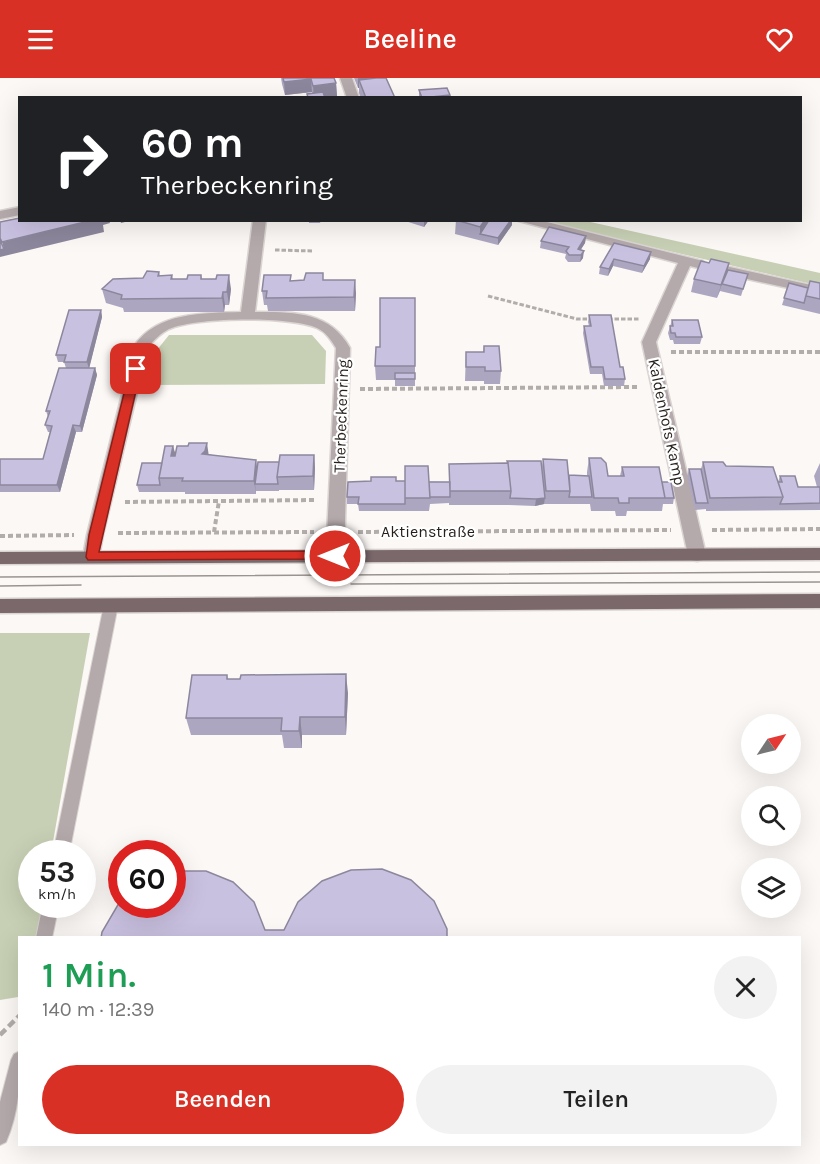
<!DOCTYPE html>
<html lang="de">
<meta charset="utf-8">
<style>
body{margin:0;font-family:Karla,sans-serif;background:#f2f2f2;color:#222;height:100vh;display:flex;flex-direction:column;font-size:22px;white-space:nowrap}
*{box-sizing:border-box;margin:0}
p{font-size:20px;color:#767676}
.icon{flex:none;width:33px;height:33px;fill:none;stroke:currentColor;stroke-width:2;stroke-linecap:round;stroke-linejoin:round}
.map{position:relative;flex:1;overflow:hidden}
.sheet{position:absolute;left:18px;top:858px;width:783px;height:210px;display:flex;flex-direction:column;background:#fff;border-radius:0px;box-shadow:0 6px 24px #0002}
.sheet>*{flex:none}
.banner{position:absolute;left:18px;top:18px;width:784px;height:126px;border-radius:0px;box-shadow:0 6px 24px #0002;background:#202124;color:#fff;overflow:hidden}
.needle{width:39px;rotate:55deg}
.buttons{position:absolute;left:741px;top:636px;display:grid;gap:12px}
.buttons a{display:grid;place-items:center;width:60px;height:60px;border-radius:50%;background:#fff;box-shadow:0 6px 24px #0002;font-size:30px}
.speed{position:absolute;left:18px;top:762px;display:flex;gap:12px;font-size:30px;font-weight:700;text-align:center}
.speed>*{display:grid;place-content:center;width:78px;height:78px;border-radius:50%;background:#fff;box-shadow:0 6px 24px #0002;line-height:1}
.speed small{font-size:15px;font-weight:400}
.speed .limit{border:9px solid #d22;background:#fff;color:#111}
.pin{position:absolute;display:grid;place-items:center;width:51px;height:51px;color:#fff;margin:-26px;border-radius:12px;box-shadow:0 3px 9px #0006}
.me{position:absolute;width:66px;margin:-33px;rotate:270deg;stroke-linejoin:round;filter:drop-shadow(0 0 4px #0008)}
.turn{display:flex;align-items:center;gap:21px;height:126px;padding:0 24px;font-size:27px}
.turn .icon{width:78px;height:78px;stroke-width:2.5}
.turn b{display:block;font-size:42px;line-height:51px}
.round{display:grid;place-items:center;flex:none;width:63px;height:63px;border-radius:32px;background:#f2f2f2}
.summary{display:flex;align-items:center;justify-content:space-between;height:102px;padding:0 24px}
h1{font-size:36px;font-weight:600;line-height:45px;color:#1e9e55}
.cta{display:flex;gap:12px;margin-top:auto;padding:12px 24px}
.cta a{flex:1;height:69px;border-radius:36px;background:#d93025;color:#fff;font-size:24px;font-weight:600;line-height:69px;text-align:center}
.cta a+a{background:#f2f2f2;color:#222}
header{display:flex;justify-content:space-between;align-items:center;height:78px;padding:0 24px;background:#d93025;color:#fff;font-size:27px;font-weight:600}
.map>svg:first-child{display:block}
.green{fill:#c7d0b4}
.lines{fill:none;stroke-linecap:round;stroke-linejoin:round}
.service-casing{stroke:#dad5d3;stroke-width:2}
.minor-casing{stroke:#dad5d3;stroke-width:3}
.primary-casing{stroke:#dad5d3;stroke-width:3}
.path-far2{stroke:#b2adaa;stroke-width:3;stroke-dasharray:4.5 2;stroke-linecap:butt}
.path-far1{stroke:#b2adaa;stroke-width:4;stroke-dasharray:5 3;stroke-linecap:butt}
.path{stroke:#b2adaa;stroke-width:4.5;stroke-dasharray:8 4;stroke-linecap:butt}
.service{fill:#b4a9ab;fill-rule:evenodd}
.minor{fill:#b4a9ab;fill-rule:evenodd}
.primary{fill:#7a686b;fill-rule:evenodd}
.tram{stroke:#9a9491;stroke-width:1.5}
.wall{fill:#ada6c1}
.shaded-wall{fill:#8d879d}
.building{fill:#c9c1e0;stroke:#8d879d;stroke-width:1.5}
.route{fill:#d93025;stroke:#8d1f18;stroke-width:1.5}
.labels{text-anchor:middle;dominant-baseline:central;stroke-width:4.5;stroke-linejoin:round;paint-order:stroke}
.street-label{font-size:16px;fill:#261f1a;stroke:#fff}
</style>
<header><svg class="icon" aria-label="menu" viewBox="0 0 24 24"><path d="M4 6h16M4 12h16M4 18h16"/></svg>Beeline<svg class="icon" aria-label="heart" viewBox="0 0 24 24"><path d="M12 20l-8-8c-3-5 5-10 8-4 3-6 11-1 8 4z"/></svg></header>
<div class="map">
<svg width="820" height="1086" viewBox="0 0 820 1086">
<rect width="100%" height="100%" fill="#fcf8f6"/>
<path class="green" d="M539 143H586L820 195V208Z
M169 257H312L326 273 325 306 149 307 157 272Z
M0 555H90L51 775 32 776V826L42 827 37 859 20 860 19 916 18 919 0 922Z"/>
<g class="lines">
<g class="service-casing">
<path id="service" d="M111 522 116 523 118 527 69 776H53L104 527 106 523Z
M43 826H59L52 860H36Z
M20 973C20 1005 19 1035 6 1064L0 1067V1024L11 982 14 976Z"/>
</g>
<g class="minor-casing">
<path id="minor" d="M340 0H352L359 20H347Z
M20 129V137L0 141V133Z
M253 142H266L255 234C292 234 330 233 350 270L344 478 341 483 335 484 329 483 326 478 336 270C331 262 326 254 317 250 290 238 197 239 169 251 161 255 154 262 148 269L103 457 98 484 92 485 86 484 83 479 87 457 134 268C157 234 203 235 241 234Z
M515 142H539L703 183 705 186 698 190 690 188 656 264 706 477 703 482 697 483 691 482 688 477 642 264 678 185Z
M725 188 820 209V217L720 195 718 192Z"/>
</g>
<g class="primary-casing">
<path id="primary" d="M820 470V482L0 486V474Z
M820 516V530L0 535V521Z"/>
</g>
<path class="path-far2" d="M275 172 313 173
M488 218 577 241H592
M608 241H640"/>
<path class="path-far1" d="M671 274H820
M360 311 638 309
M125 424 315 422
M712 452 820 451
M214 454 219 423
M358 454 671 452
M118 455 314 454
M0 458 74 457"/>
<path class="path" d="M0 957 20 937"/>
<use href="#service" class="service"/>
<use href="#minor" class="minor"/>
<use href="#primary" class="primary"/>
<path class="tram" d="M0 499 820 494
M351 506 820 504
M0 508 81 507"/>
</g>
<path class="wall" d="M281 0H334L336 5 337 18 326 20H307V16H312V14L285 17 282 6Z
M354 0H386L395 20H361L359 15V10H358Z
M419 12 450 17V20H419Z
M309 142H321L320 145H309Z
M402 142H429L424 149Z
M456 142 512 147 498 167 455 156Z
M586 158 585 165 580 172 583 180 580 184H568L565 180 566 176 540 170 541 163Z
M614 165 650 181 642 195 613 188 608 198 599 196 600 189Z
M159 194 160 198 172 197 173 201H187L201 197 202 201 231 211 229 227H225L224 234H124L123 230 106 225 102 211 143 200Z
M748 196 741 218 720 213 717 220 691 214 694 201Z
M291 197V203L324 202 356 215 355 233H268L267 227H264L262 213Z
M789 205 808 210 820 205V236L782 227Z
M415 220V308H395V302H376L375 288 380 269Z
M101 232 102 239 89 290H95L97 297 82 354H76L60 414H0V381H43L50 354H48L45 347 48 339 46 333 66 290 64 284H58L56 277Z
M589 237 620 289 625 301 624 308H604L602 296H590L583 255 584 248H589L588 244Z
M672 242 702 259 700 266H674L673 262H670L668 255Z
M484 268 501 293 500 306H484V303H465L466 274H483Z
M173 368 175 377 209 376 257 389 314 377 315 390 314 412H279V413H256V412V416H185V414H139L137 407 162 385Z
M589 380 608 398H620L622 389 662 404 674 420 673 426H663L662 433H627L626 438H616L615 433H591L590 426H544L535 428 509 427H449V425L430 426 429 433H359L358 426H347V419L396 403 449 404V386L542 388 543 381 569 397 587 398V394Z
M703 384 726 388 778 404 780 398 798 409H817L814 398 820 385V432L706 433V431L695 432 687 398 689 391H701Z
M227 597 228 601 348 615 346 657H302V670H284L282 657H191L186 640Z"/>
<path class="shaded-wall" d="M358 0H385L359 2V10H358Z
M311 1 312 14 285 17 284 4Z
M336 5 337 18 314 20 313 8Z
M93 142H109L110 145 103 147 104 154 0 179V172L4 171 2 164Z
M120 142H133L121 145Z
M424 142H429L424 149Z
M485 142H494L480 156V149Z
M511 142H512V147L498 167V160Z
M586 158 585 165 577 178 578 171Z
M584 173 583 180 580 184 581 177Z
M651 174 650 181 642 195 644 188Z
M614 181 613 188 608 198 609 191Z
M729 185 726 199 722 206 717 220 721 207Z
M229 197 231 211 229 227 227 214Z
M355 202 356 215 355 233 354 219Z
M223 214 225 227 224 234 222 220Z
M101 232 102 239 89 291 87 284Z
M95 290 97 297 82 354 80 348Z
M73 347 76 354 60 414 57 407Z
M207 365 209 379 202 376Z
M173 368 177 381 171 378Z
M314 377 315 390 314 412 313 398Z
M256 382 258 395 255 406 256 416 254 403Z
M545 420 544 426 535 428 536 421Z
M346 596 348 615 346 657 345 639Z
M300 639 302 657V670L299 653Z"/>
<path class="building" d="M283 0H334L336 5 313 8 311 1 284 4Z
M376 0H386L395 20H366L359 2Z
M447 10 450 17 422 20 419 12Z
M323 14 325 20H308L307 16Z
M20 140V142H93L2 164 0 160V144Z
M456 142H485L480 149Z
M489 142H511L498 160 480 156Z
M549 149 586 158 578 171 584 173 581 177H569L566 173 569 169 541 163Z
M0 162 4 171 0 172Z
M614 165 651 174 644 188 614 181 609 191 600 189Z
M711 181 729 185 721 207 694 201 701 183 709 185Z
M728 192 748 196 743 211 722 206Z
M147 193 159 194 158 198 172 197 171 201H187L188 197H201V201H216L217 197H229L227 214H223L222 220 121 221 122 217 102 211 113 201 143 200Z
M306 195H323V202H355L354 219 266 220 267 213H262L264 197H291L290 203 304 202Z
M810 203 820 205V221L806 218Z
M789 205 808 210 804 225 784 220Z
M380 220H415V288H375L376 269H380Z
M69 232H101L87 284H64L66 277H56Z
M589 237H611L620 289H623L625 301H605L603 289H591L584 248H591Z
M672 242H698L702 259H676L675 255H671L670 248H673Z
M484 268H499L501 293H485V289H466V274H484Z
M59 290H95L80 348 73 347 57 407H0V381H43L52 348 45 347 50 333H46Z
M395 295H415V301H395Z
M189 365H207L205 373 202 376 256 382 254 403H182L183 400H159L165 368H173L171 378H175L177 368H188Z
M280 377H314L313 398 277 399Z
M589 380H601L606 385 608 398H624L622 389H659L665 420H629V425H619L618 420H594Z
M543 381 567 382 570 413H546Z
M507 383H541L545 420 536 421 510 420 511 413 508 385Z
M258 384H279L277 399 278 406H255Z
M703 384H723L726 388 773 389 783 419 710 420Z
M142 385H162L159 400 160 407H137Z
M508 385 511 413H450L449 386Z
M405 388H428L430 420H405Z
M689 391H701L708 425H696Z
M569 397 589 398 592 419H569L570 413Z
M780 398H795L798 409H820V425L780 426 783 419 778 404H782Z
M371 399H396V403H405V426H358L359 419H347L348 404 371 403Z
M429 404H450V419H430Z
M662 404H671L674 420H665Z
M346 596 345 639H300L299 653H281L282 640H186L192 597H227V601H240L241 597Z
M382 791 411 802 434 823 447 851V860H101L102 854 119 825 122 823V826H172V794L175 793H206L233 804 254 824 265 852H284L298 824 322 803 351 792Z"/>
<path class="route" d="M136 287 141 291 99 474 335 473 342 478 340 481 88 482 86 479 89 457 130 291Z"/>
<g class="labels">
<g class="street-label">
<text transform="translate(341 338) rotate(-88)">Therbeckenring</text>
<text transform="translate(667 344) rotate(78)">Kaldenhofs Kamp</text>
<text x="428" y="453">Aktienstraße</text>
</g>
</g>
</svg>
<div class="buttons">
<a><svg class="needle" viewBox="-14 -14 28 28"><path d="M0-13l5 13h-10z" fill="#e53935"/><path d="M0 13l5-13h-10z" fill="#767676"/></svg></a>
<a><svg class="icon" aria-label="search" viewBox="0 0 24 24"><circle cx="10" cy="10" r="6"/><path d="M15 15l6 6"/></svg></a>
<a><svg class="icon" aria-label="layers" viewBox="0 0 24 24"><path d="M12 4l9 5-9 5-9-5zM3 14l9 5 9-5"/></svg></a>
</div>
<div class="speed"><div>53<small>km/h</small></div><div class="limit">60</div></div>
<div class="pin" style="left:136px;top:291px;background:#d93025"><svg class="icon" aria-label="arrive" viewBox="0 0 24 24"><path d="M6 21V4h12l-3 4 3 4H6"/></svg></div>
<svg class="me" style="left:335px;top:478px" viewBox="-20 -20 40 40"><circle r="17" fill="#d93025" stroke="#fff" stroke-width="3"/><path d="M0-11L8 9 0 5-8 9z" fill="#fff"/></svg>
<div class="banner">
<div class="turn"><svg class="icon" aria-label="right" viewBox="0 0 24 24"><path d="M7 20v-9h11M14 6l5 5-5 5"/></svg><div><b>60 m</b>Therbeckenring</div></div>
</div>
<section class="sheet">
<div class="summary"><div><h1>1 Min.</h1><p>140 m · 12:39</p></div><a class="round"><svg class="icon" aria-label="close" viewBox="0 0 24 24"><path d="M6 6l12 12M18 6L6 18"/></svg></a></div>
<div class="cta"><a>Beenden</a><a>Teilen</a></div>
</section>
</div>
